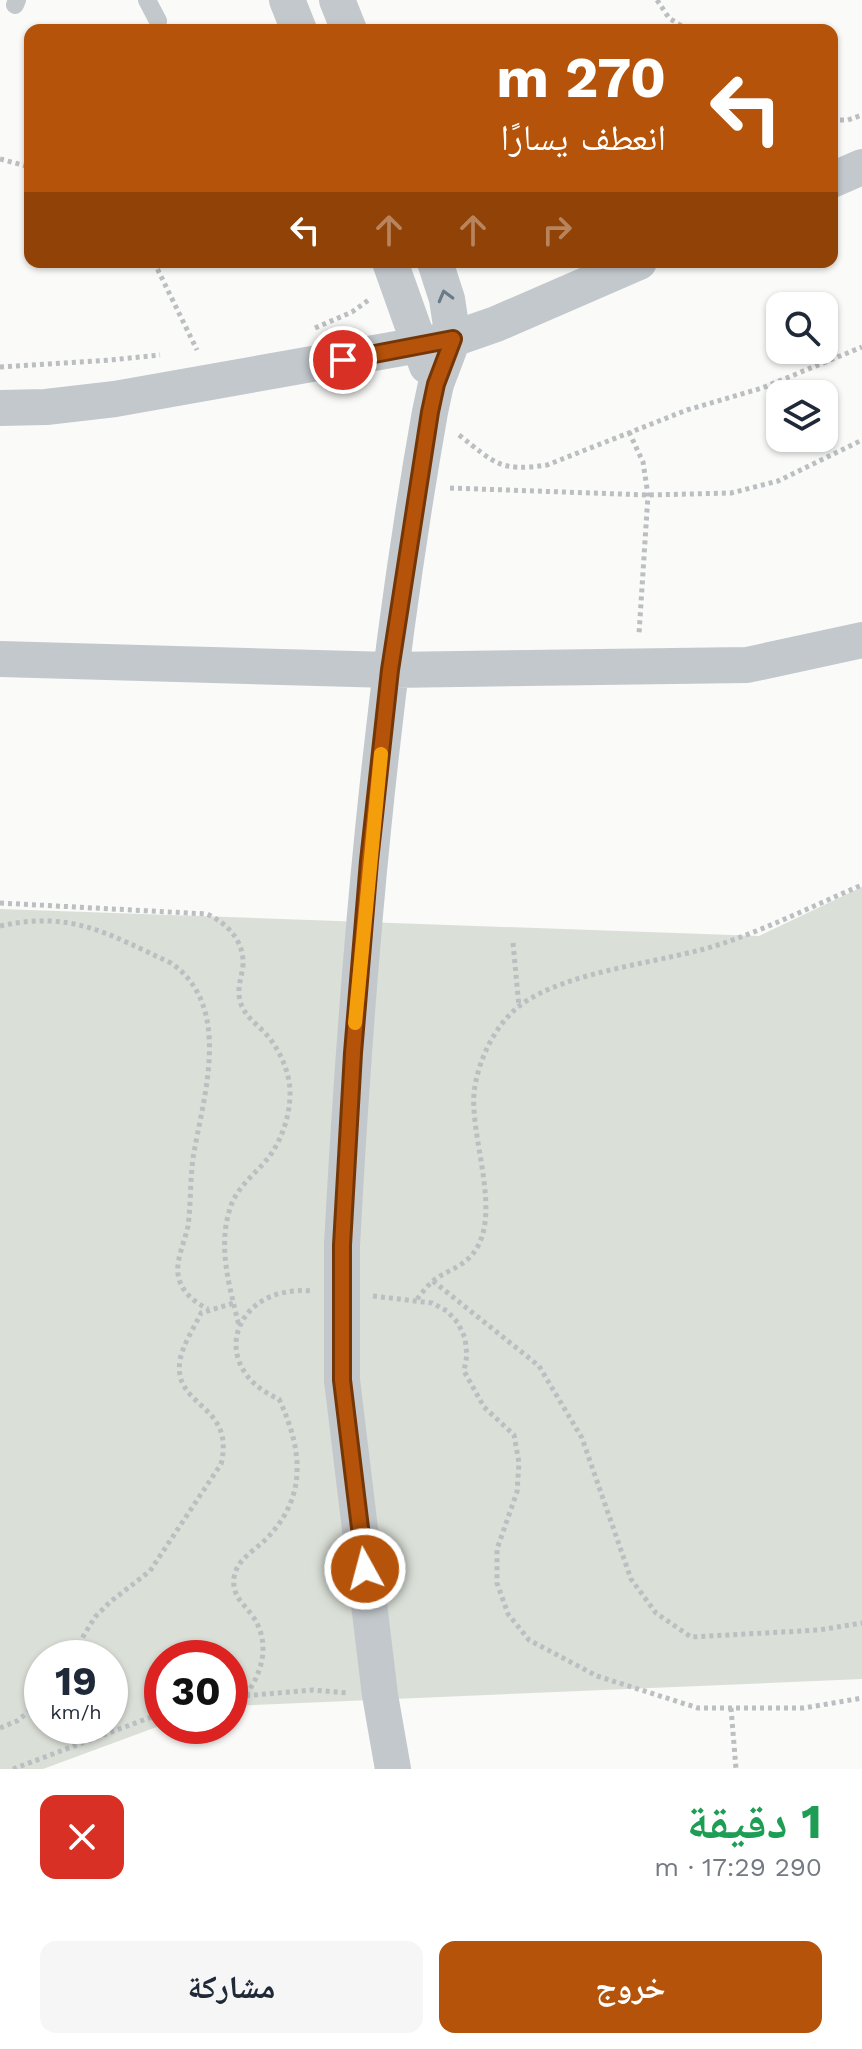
<!DOCTYPE html>
<html lang="ar">
<meta charset="utf-8">
<style>
body{margin:0;font-family:"Work Sans","Noto Naskh Arabic",sans-serif;background:#f6f6f7;color:#1f2937;direction:rtl;height:100vh;display:flex;flex-direction:column;font-size:30px;white-space:nowrap}
*{box-sizing:border-box;margin:0}
p{font-size:26px;color:#747a83}
.icon{flex:none;width:44px;height:44px;fill:none;stroke:currentColor;stroke-width:2;stroke-linecap:round;stroke-linejoin:round}
.map{position:relative;height:1769px;overflow:hidden;direction:ltr}
.sheet{display:flex;flex-direction:column;background:#fff;flex:1}
.sheet>*{flex:none}
.top-card{position:absolute;left:24px;top:24px;width:814px;height:244px;border-radius:16px;box-shadow:0 2px 6px #0004;direction:rtl;background:#b45309;color:#fff;overflow:hidden}
.tools{position:absolute;left:766px;top:292px;display:grid;gap:16px}
.tools a{display:grid;place-items:center;width:72px;height:72px;border-radius:16px;background:#fff;box-shadow:0 2px 6px #0004;font-size:40px}
.speed{position:absolute;left:24px;top:1640px;display:flex;gap:16px;font-size:40px;font-weight:700;text-align:center}
.speed>*{display:grid;place-content:center;width:104px;height:104px;border-radius:50%;background:#fff;box-shadow:0 2px 6px #0004;line-height:1}
.speed small{font-size:20px;font-weight:400}
.speed .limit{border:12px solid #d22;background:#fff;color:#111}
.pin{position:absolute;display:grid;place-items:center;width:68px;height:68px;color:#fff;margin:-34px;border:4px solid #fff;border-radius:50%;box-shadow:0 2px 8px #0007}
.me{position:absolute;width:88px;margin:-44px;rotate:353deg;stroke-linejoin:round;filter:drop-shadow(0 0 6px #0008)}
.turn{display:flex;align-items:center;gap:28px;height:168px;padding:0 40px;font-size:36px}
.turn .icon{width:104px;height:104px;stroke-width:2.5}
.turn b{display:block;font-size:56px;line-height:68px}
.lanes{display:flex;align-items:center;height:76px;padding:0 40px;background:#0003;justify-content:center;gap:40px;direction:ltr}
.lanes .off{opacity:.35}
.round{display:grid;place-items:center;flex:none;width:84px;height:84px;border-radius:16px;background:#f6f6f7}
.overview{display:flex;align-items:center;justify-content:space-between;height:136px;padding:0 40px}
h1{font-size:48px;font-weight:700;line-height:60px;color:#1e9e55}
.primary-button{display:flex;gap:16px;margin-top:auto;padding:16px 40px}
.primary-button a{flex:1;height:92px;border-radius:16px;background:#b45309;color:#fff;font-size:32px;font-weight:700;line-height:92px;text-align:center}
.primary-button a+a{background:#f6f6f7;color:#1f2937}
.map>svg:first-child{display:block}
.green{fill:#dadfd7;fill-rule:evenodd}
.lines{fill:none;stroke-linecap:round;stroke-linejoin:round}
.path{stroke:#bbbfc2;stroke-width:5;stroke-dasharray:4 4;stroke-linecap:butt}
.lane{stroke:#c3c8cc;stroke-width:18}
.street{stroke:#c3c8cc;stroke-width:36}
.street-bridge{stroke:#c3c8cc;stroke-width:36}
.oneway{stroke:#6a7a87}
.route-casing{stroke:#753606;stroke-width:20}
.route{stroke:#b45309;stroke-width:14}
.slow{stroke:#f59e0b;stroke-width:14}
</style>
<div class="map">
<svg width="862" height="1769" viewBox="0 0 862 1769">
<rect width="100%" height="100%" fill="#fafaf8"/>
<path class="green" d="M862 887V1679L230 1706V1658H162V1725L43 1769H0V909L759 936ZM42 1658H110V1726H42Z"/>
<g class="lines">
<path class="path" d="M657 0 669 18 688 30
M832 120H848L862 115
M0 159 30 167
M154 262 197 350
M315 328 352 312 370 299
M0 367 110 360 160 355
M629 432 643 462 648 495 639 634
M459 435C495 463 499 472 547 465L687 410 762 388 862 347
M450 488 648 495 731 493 778 481 862 440
M0 903 207 914C228 924 244 941 243 965 242 976 238 985 239 995 241 1012 251 1019 262 1030 277 1044 289 1069 290 1090 291 1115 281 1144 264 1163 250 1178 234 1191 229 1212 218 1250 230 1288 239 1326
M0 926C72 910 108 934 171 963 234 1007 203 1097 193 1158 190 1181 191 1203 188 1226 185 1241 176 1259 178 1274 180 1291 194 1302 208 1309
M513 943 519 1007
M433 1281 539 1366 582 1438 631 1579 656 1613 691 1637 819 1630 862 1623
M373 1296 432 1303 447 1311 458 1323 465 1338 467 1355 464 1371 484 1407 514 1435 519 1463 517 1492 497 1549V1583L508 1614 529 1640 597 1676 698 1708H804L862 1698
M417 1299C422 1293 427 1286 433 1281 444 1272 459 1268 469 1258 508 1220 466 1133 475 1086 480 1057 495 1026 518 1007 566 969 668 963 727 942 773 926 817 904 862 885
M70 1658 95 1617 110 1602 150 1571 221 1464C236 1403 172 1408 180 1360 183 1344 194 1328 201 1313L234 1303
M246 1695C263 1671 271 1642 252 1615 243 1603 232 1596 234 1578 236 1561 252 1552 264 1541 308 1498 303 1451 279 1399 206 1368 232 1284 312 1291
M230 1697 313 1690 349 1693
M731 1708 736 1769
M0 1728 17 1721 42 1701
M13 1769 162 1713"/>
<path class="lane" d="M147 0 158 21
M15 5 17 0"/>
<path class="street" d="M287 0 299 30
M337 0 349 30
M832 180 862 167
M390 262 427 366
M0 408 46 407 115 399 453 339 496 324 639 262
M0 659 390 670 747 665 862 640
M342 1245C357 966 381 688 430 412L436 384 453 339 447 299 435 262
M342 1380 380 1695 393 1769"/>
<path class="street-bridge" d="M342 1245V1380"/>
</g>
<defs><path id="oneway-chevron" d="M-2-3.5L2.5 0L-2 3.5" fill="none" stroke-width="1.6" stroke-linecap="round" stroke-linejoin="round" transform="scale(2)"/></defs>
<use class="oneway" href="#oneway-chevron" transform="translate(445 296) rotate(-105)"/>
<g class="lines">
<g class="route-casing">
<path id="route" d="M343 360 453 339 436 384 430 412 390 670 369 861 353 1053 342 1245V1380L365 1569"/>
</g>
<use href="#route" class="route"/>
<path class="slow" d="M355 1023 381 754"/>
</g>
</svg>
<div class="tools">
<a><svg class="icon" aria-label="search" viewBox="0 0 24 24"><circle cx="10" cy="10" r="6"/><path d="M15 15l6 6"/></svg></a>
<a><svg class="icon" aria-label="layers" viewBox="0 0 24 24"><path d="M12 4l9 5-9 5-9-5zM3 14l9 5 9-5"/></svg></a>
</div>
<div class="speed"><div>19<small>km/h</small></div><div class="limit">30</div></div>
<div class="pin" style="left:343px;top:360px;background:#d93025"><svg class="icon" aria-label="arrive" viewBox="0 0 24 24"><path d="M6 21V4h12l-3 4 3 4H6"/></svg></div>
<svg class="me" style="left:365px;top:1569px" viewBox="-20 -20 40 40"><circle r="17" fill="#b45309" stroke="#fff" stroke-width="3"/><path d="M0-11L8 9 0 5-8 9z" fill="#fff"/></svg>
<div class="top-card">
<div class="turn"><svg class="icon" aria-label="left" viewBox="0 0 24 24"><path d="M17 20v-9H6M10 6l-5 5 5 5"/></svg><div><b>270 m</b>انعطف يسارًا</div></div>
<div class="lanes"><svg class="icon" aria-label="left" viewBox="0 0 24 24"><path d="M17 20v-9H6M10 6l-5 5 5 5"/></svg><svg class="icon off" aria-label="ahead" viewBox="0 0 24 24"><path d="M12 20V5M6 11l6-6 6 6"/></svg><svg class="icon off" aria-label="ahead" viewBox="0 0 24 24"><path d="M12 20V5M6 11l6-6 6 6"/></svg><svg class="icon off" aria-label="right" viewBox="0 0 24 24"><path d="M7 20v-9h11M14 6l5 5-5 5"/></svg></div>
</div>
</div>
<section class="sheet">
<div class="overview"><div><h1>1 دقيقة</h1><p>290 m · 17:29</p></div><a class="round" style="background:#d93025;color:#fff"><svg class="icon" aria-label="close" viewBox="0 0 24 24"><path d="M6 6l12 12M18 6L6 18"/></svg></a></div>
<div class="primary-button"><a>خروج</a><a>مشاركة</a></div>
</section>
